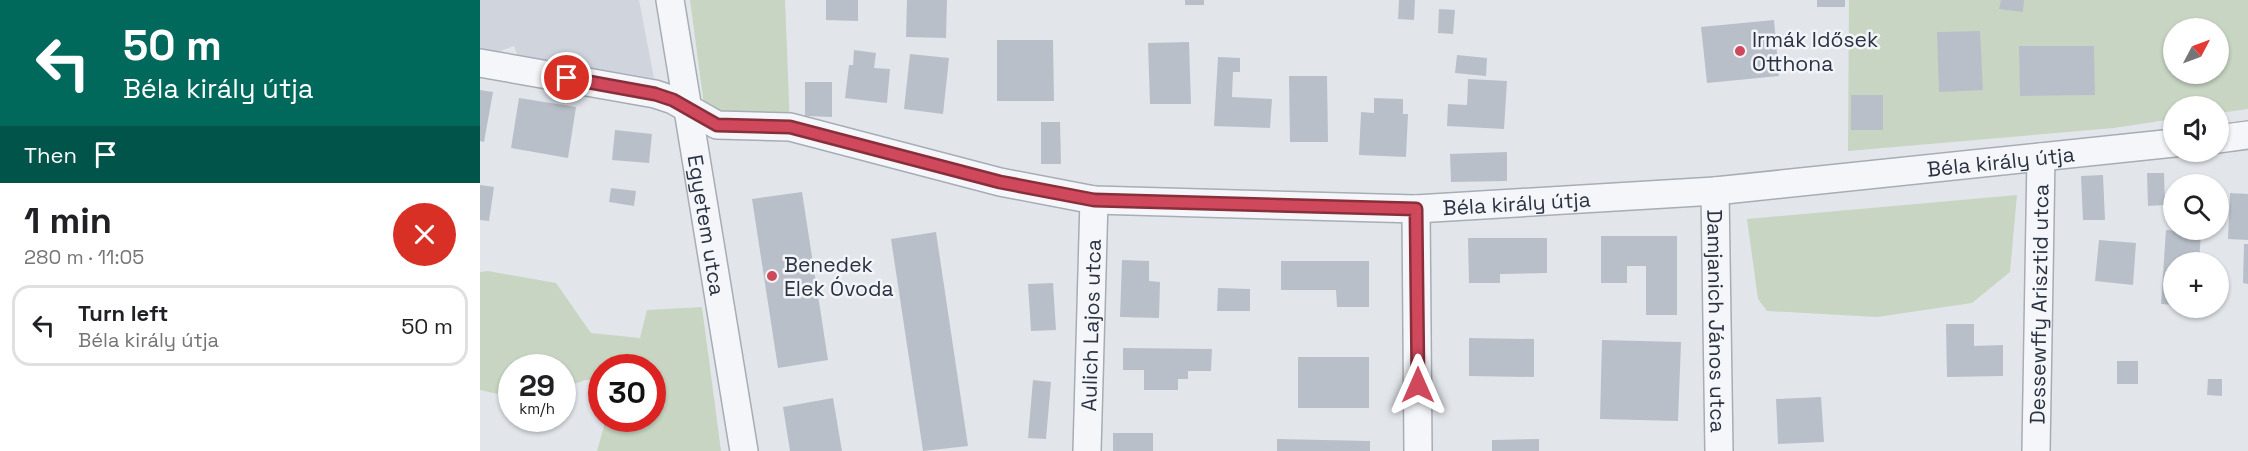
<!DOCTYPE html>
<meta charset="utf-8">
<style>
body{margin:0;font-family:"Space Grotesk",sans-serif;background:#f6f6f6;color:#202124;height:100vh;display:flex;flex-direction:column;font-size:22px;white-space:nowrap}
*{box-sizing:border-box;margin:0}
p{font-size:20px;color:#757577}
.icon{flex:none;width:33px;height:33px;fill:none;stroke:currentColor;stroke-width:2;stroke-linecap:round;stroke-linejoin:round}
.map{position:relative;flex:1;overflow:hidden}
.drawer{display:flex;flex-direction:column;background:#fff;width:480px}
.drawer>*{flex:none}
.hud{background:#00695c;color:#fff;overflow:hidden}
.needle{width:39px;rotate:49deg}
.fabs{position:absolute;left:1683px;top:18px;display:grid;gap:12px}
.fabs a{display:grid;place-items:center;width:66px;height:66px;border-radius:50%;background:#fff;box-shadow:0 2px 4px #0004;font-size:30px}
.speed{position:absolute;left:18px;top:354px;display:flex;gap:12px;font-size:30px;font-weight:700;text-align:center}
.speed>*{display:grid;place-content:center;width:78px;height:78px;border-radius:50%;background:#fff;box-shadow:0 2px 4px #0004;line-height:1}
.speed small{font-size:15px;font-weight:400}
.speed .limit{border:9px solid #d22;background:#fff;color:#111}
.pin{position:absolute;display:grid;place-items:center;width:51px;height:51px;color:#fff;margin:-26px;border:3px solid #fff;border-radius:50%;box-shadow:0 2px 6px #0007}
.me{position:absolute;width:66px;margin:-33px;rotate:0deg;stroke-linejoin:round;filter:drop-shadow(0 0 4px #0008)}
.turn{display:flex;align-items:center;gap:21px;height:126px;padding:0 24px;font-size:27px}
.turn .icon{width:78px;height:78px;stroke-width:2.5}
.turn b{display:block;font-size:42px;line-height:51px}
.then{display:flex;align-items:center;height:57px;padding:0 24px;background:#0003;gap:12px;font-size:22px}
.round{display:grid;place-items:center;flex:none;width:63px;height:63px;border-radius:32px;background:#f6f6f6}
.summary{display:flex;align-items:center;justify-content:space-between;height:102px;padding:0 24px}
h1{font-size:36px;font-weight:700;line-height:45px}
ul{padding:0;list-style:none}
li{display:flex;align-items:center;gap:18px;height:81px;margin:0 12px 9px;padding:0 12px;border:3px solid #e0e0e0;border-radius:18px}
li div{flex:1}
li b{display:block;font-size:22px}
li em{font-style:normal}
main{display:flex;flex:1;min-height:0}
.map>svg:first-child{display:block}
.built{fill:#d0d5dd}
.green{fill:#c8d5c3;fill-rule:evenodd}
.building{fill:#b9bfc8}
.lines{fill:none;stroke-linecap:round;stroke-linejoin:round}
.minor-casing{stroke:#a7adb5;stroke-width:30}
.minor{stroke:#f5f6f9;stroke-width:27}
.route-casing{stroke:#872f3b;stroke-width:15}
.route{stroke:#cf485b;stroke-width:10}
.poi-dot{fill:#cf485b;stroke:#f2f4f8;stroke-width:2}
.labels{text-anchor:middle;dominant-baseline:central;stroke-width:5;stroke-linejoin:round;paint-order:stroke}
.poi-label{font-size:21px;fill:#2a3343;stroke:#f2f4f8;text-anchor:start}
.street-label{font-size:21px;fill:#2a3343;stroke:#f2f4f8}
</style>
<main>
<section class="drawer">
<div class="hud">
<div class="turn"><svg class="icon" aria-label="left" viewBox="0 0 24 24"><path d="M17 20v-9H6M10 6l-5 5 5 5"/></svg><div><b>50 m</b>Béla király útja</div></div>
<div class="then">Then<svg class="icon" aria-label="arrive" viewBox="0 0 24 24"><path d="M6 21V4h12l-3 4 3 4H6"/></svg></div>
</div>
<div class="summary"><div><h1>1 min</h1><p>280 m · 11:05</p></div><a class="round" style="background:#d93025;color:#fff"><svg class="icon" aria-label="close" viewBox="0 0 24 24"><path d="M6 6l12 12M18 6L6 18"/></svg></a></div>
<ul>
<li><svg class="icon" aria-label="left" viewBox="0 0 24 24"><path d="M17 20v-9H6M10 6l-5 5 5 5"/></svg><div><b>Turn left</b><p>Béla király útja</p></div><em>50 m</em></li>
</ul>
</section>
<div class="map">
<svg width="1768" height="451" viewBox="0 0 1768 451">
<rect width="100%" height="100%" fill="#e2e6eb"/>
<path class="built" d="M0 0H159L174 78 38 57 34 46 11 54 0 53Z"/>
<path class="green" d="M210 0H305L310 127 254 120 224 105Z
M1369 0H1768V109L1739 113 1738 106H1694L1693 119 1634 128 1368 151ZM1694 28H1738V74H1694Z
M1537 195 1530 272 1492 303 1397 317 1287 311 1278 299 1267 219Z
M8 271 76 283 111 333 160 338 167 310 222 307 241 451H117L126 419 172 418V368H122L121 380H105L83 388 82 368H32L31 397 0 390V272Z"/>
<path class="building" d="M346 0H378V21L346 20Z
M427 0H467L466 38 426 37Z
M705 0H724V5H705Z
M919 0H935L934 20 918 19Z
M1337 0H1365V7H1337Z
M1521 0H1544L1543 12 1519 9Z
M959 9 975 10 973 34 958 33Z
M1294 20 1299 76 1227 83 1221 27Z
M1500 31 1503 90 1459 92 1457 32Z
M517 40H573L574 101H517Z
M709 42 711 104H670L668 43Z
M1539 46H1614L1615 95 1540 96Z
M374 50 396 53 394 68 410 69 407 103 365 98 369 65H373Z
M430 54 469 58 463 114 424 109Z
M977 55 1007 58 1006 76 975 73Z
M738 57 760 58V72H753L752 97 792 99 790 128 734 126Z
M809 76H847L848 142H810Z
M988 79 1027 81 1024 129 967 126 968 104 987 105Z
M325 82H352V117L325 116Z
M0 90 13 92 4 142 0 141Z
M1371 95H1403V130H1371Z
M39 98 96 107 88 158 31 148Z
M894 98 923 99V114H928L926 157 879 155 881 112 894 113Z
M561 122H580L581 164H561Z
M135 130 172 134 169 163 132 160Z
M1027 152V181L971 182 970 154Z
M1667 173H1684L1685 205 1668 206Z
M1623 175 1625 220H1603L1601 176Z
M1712 175 1728 177 1727 184H1711Z
M0 185 14 187 9 221 0 220Z
M131 188 156 191 154 206 129 202Z
M322 192 348 360 298 368 272 199Z
M1750 193 1768 194V240L1748 239Z
M1686 230 1721 233 1719 262H1694V305L1681 304Z
M456 232 488 446 443 451 411 239Z
M1121 236H1197V315H1166V266H1147V283H1121Z
M988 238H1067V273L1020 274V283H989Z
M1619 240 1656 243 1653 285 1615 281Z
M1764 244H1768V284L1763 283Z
M642 260 669 261V281L680 282 679 318 640 317Z
M801 261H889V307H857L856 290H801Z
M573 283 576 330 551 331 548 284Z
M738 288 770 289V311H737Z
M1466 324H1494V346L1523 345V376L1467 377Z
M989 338 1054 339V377L989 376Z
M1122 340 1201 342 1198 421 1120 419Z
M643 348 732 349 731 371H708V379H698V390H664V370H643Z
M818 357H889V408H818Z
M1637 361H1658V384H1637Z
M1728 379H1742V396L1727 395Z
M553 380 571 382 566 439 548 438Z
M1341 397 1344 442 1298 444 1296 399Z
M353 398 362 451H310L303 407Z
M633 433H673V451H633Z
M797 439 890 441V451H797Z
M1059 439V451H1012V440Z"/>
<g class="lines">
<g class="minor-casing">
<g id="minor">
<path id="s1" d="M190 0 264 451"/>
<path id="s2" d="M0 63 175 94 193 100 237 125 310 127 520 182 614 200 936 209 1235 191 1694 143"/>
<path d="M1738 139 1768 135"/>
<path id="s3" d="M1235 191 1239 451"/>
<path d="M936 209 938 451"/>
<path id="s4" d="M607 451 614 200"/>
<path id="s5" d="M1556 451 1561 157"/>
</g>
</g>
<use href="#minor" class="minor"/>
</g>
<g class="lines">
<g class="route-casing">
<path id="route" d="M87 78 175 94 193 100 237 125 310 127 520 182 614 200 936 209 938 385"/>
</g>
<use href="#route" class="route"/>
</g>
<g class="poi-dot">
<circle cx="1260" cy="51" r="6"/>
<circle cx="292" cy="276" r="6"/>
</g>
<g class="labels">
<g class="poi-label">
<text x="1272" y="39">Irmák Idősek<tspan x="1272" dy="24">Otthona</tspan></text>
<text x="304" y="264">Benedek<tspan x="304" dy="24">Elek Óvoda</tspan></text>
</g>
<g class="street-label">
<text stroke="none"><textPath href="#s2" startOffset="1542">Béla király útja</textPath></text>
<text stroke="none"><textPath href="#s2" startOffset="1056">Béla király útja</textPath></text>
<text stroke="none"><textPath href="#s1" startOffset="228">Egyetem utca</textPath></text>
<text stroke="none"><textPath href="#s5" startOffset="147">Dessewffy Arisztid utca</textPath></text>
<text stroke="none"><textPath href="#s3" startOffset="130">Damjanich János utca</textPath></text>
<text stroke="none"><textPath href="#s4" startOffset="126">Aulich Lajos utca</textPath></text>
</g>
</g>
</svg>
<div class="fabs">
<a><svg class="needle" viewBox="-14 -14 28 28"><path d="M0-13l5 13h-10z" fill="#e53935"/><path d="M0 13l5-13h-10z" fill="#757577"/></svg></a>
<a><svg class="icon" aria-label="sound" viewBox="0 0 24 24"><path d="M4 9h4l5-4v14l-5-4H4zM17 9q2 3 0 6"/></svg></a>
<a><svg class="icon" aria-label="search" viewBox="0 0 24 24"><circle cx="10" cy="10" r="6"/><path d="M15 15l6 6"/></svg></a>
<a>+</a>
</div>
<div class="speed"><div>29<small>km/h</small></div><div class="limit">30</div></div>
<div class="pin" style="left:87px;top:78px;background:#d93025"><svg class="icon" aria-label="arrive" viewBox="0 0 24 24"><path d="M6 21V4h12l-3 4 3 4H6"/></svg></div>
<svg class="me" style="left:938px;top:385px" viewBox="-20 -20 40 40"><path d="M0-17L14 15 0 8-14 15z" fill="#cf485b" stroke="#fff" stroke-width="4"/></svg>
</div>
</main>
